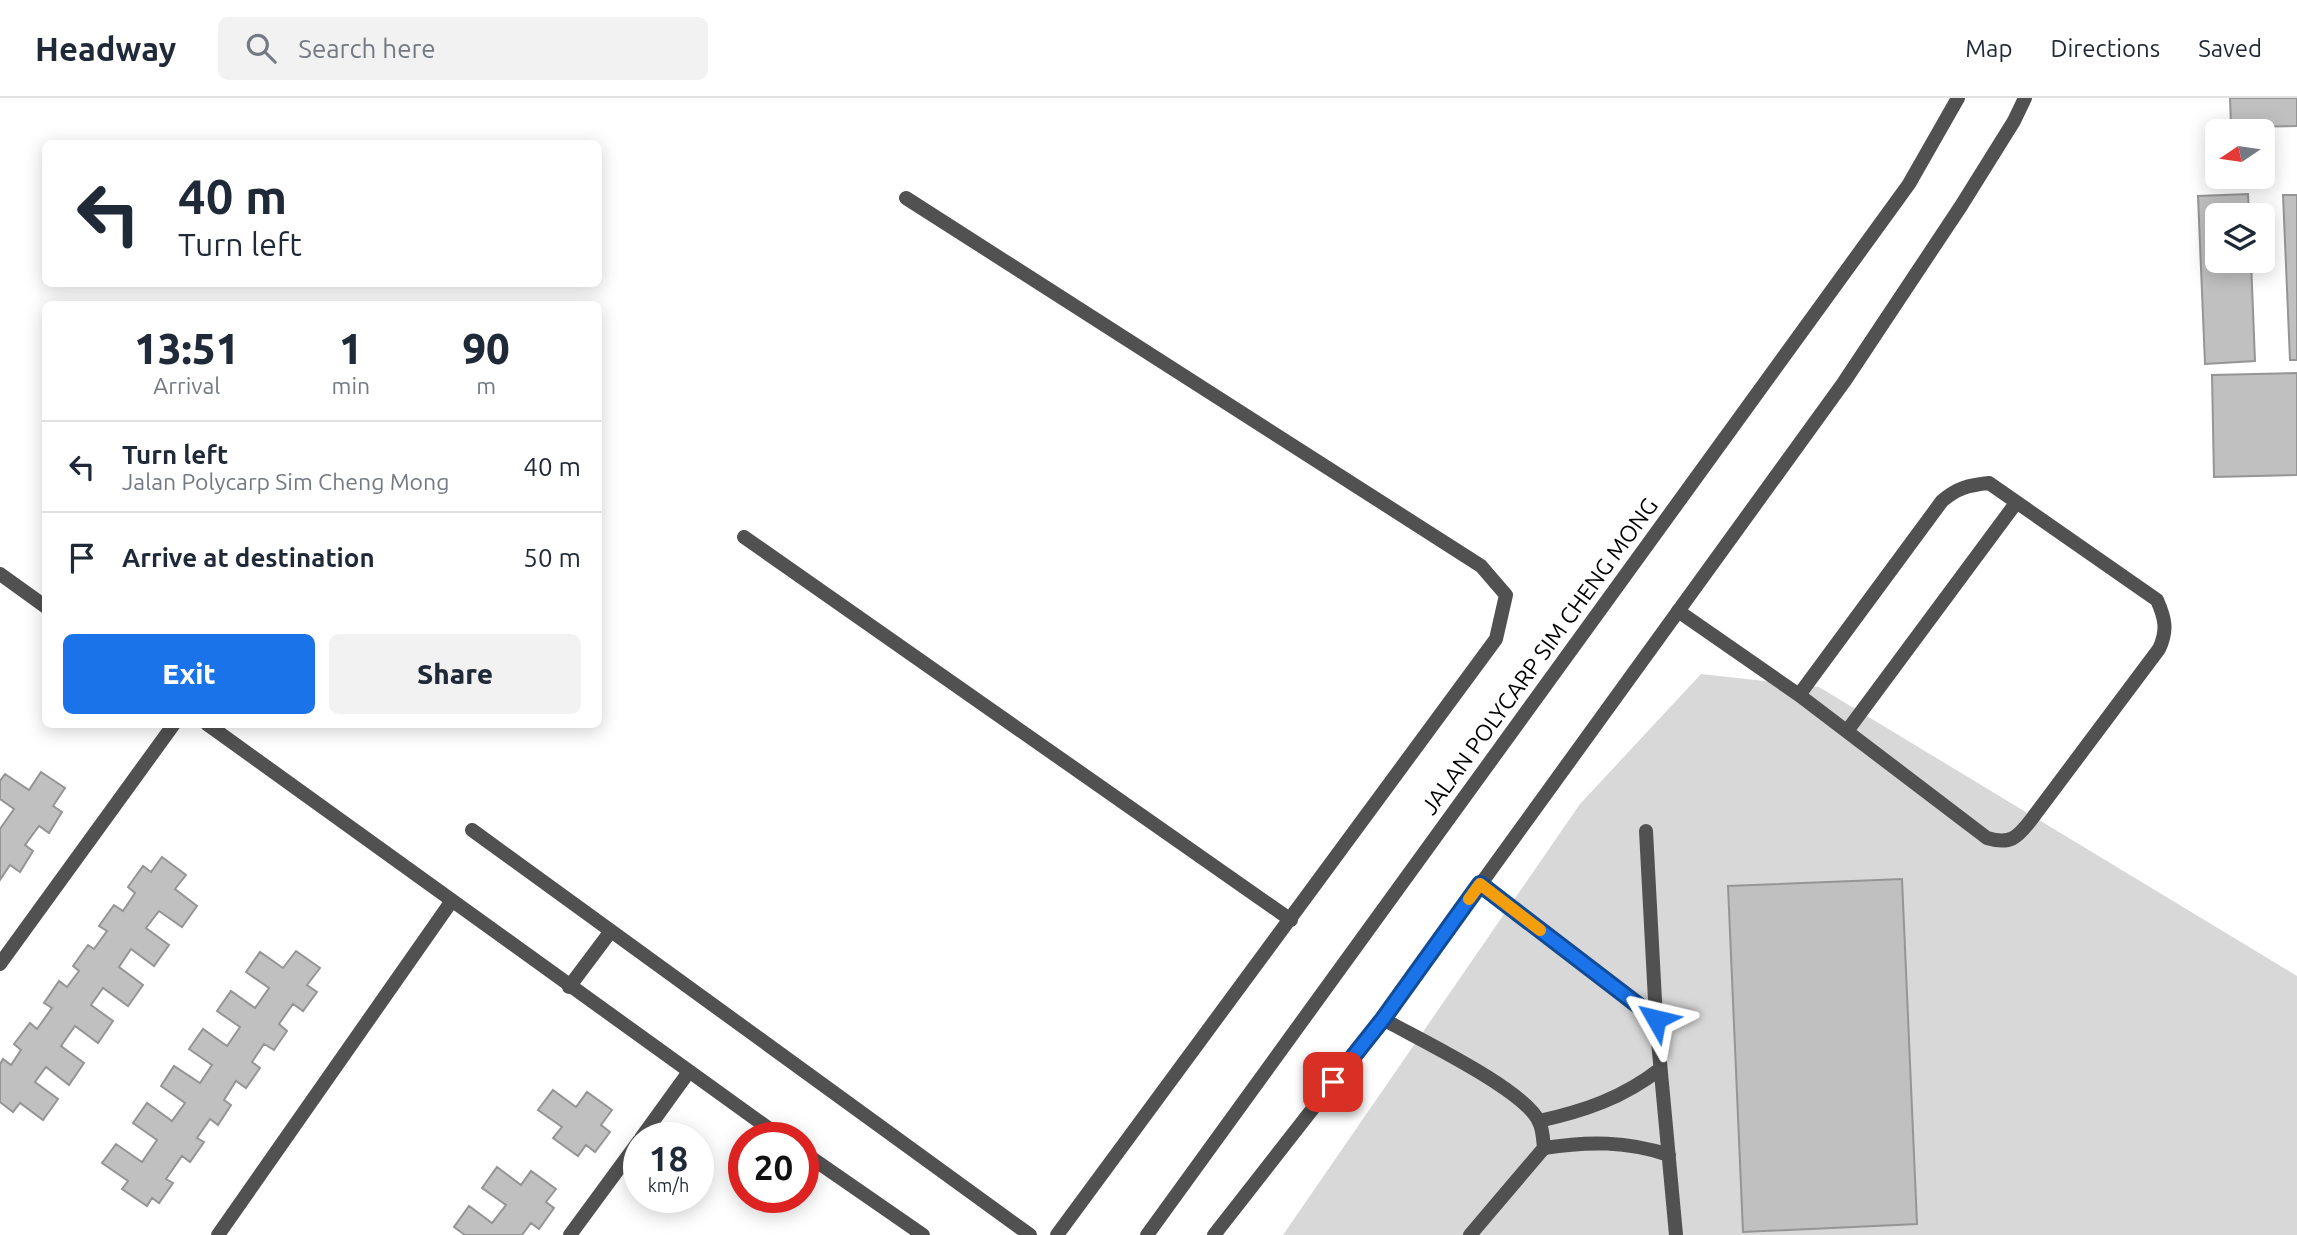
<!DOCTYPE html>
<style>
body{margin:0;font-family:Ubuntu,sans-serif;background:#f2f2f3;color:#1f2937;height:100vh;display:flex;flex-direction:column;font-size:26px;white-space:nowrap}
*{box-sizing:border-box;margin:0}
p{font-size:23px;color:#747a83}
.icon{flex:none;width:38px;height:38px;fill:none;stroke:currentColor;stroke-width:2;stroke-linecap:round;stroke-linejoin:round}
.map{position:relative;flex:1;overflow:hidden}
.drawer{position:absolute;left:42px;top:203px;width:560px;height:427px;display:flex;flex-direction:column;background:#fff;border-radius:10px;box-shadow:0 4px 18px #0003}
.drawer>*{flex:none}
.guide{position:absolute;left:42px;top:42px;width:560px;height:147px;border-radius:10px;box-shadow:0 4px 18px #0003;background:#fff;color:#1f2937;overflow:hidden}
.needle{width:46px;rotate:257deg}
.controls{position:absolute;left:2205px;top:21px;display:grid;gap:14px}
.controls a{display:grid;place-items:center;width:70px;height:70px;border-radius:10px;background:#fff;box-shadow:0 4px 18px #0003;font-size:35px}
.speed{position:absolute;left:623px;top:1024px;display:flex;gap:14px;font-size:35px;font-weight:700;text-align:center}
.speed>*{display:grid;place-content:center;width:91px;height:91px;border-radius:50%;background:#fff;box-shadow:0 4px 18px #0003;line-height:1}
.speed small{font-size:18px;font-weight:400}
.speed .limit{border:10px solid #d22;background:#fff;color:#111}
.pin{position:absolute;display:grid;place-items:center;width:60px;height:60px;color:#fff;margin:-30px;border-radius:14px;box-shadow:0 4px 10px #0006}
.me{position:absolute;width:77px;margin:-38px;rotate:307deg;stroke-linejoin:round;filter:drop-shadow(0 0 5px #0008)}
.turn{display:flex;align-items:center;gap:24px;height:147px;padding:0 21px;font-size:32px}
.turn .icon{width:91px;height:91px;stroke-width:2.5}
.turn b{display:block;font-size:49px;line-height:60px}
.eta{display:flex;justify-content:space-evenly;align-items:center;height:119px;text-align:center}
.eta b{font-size:42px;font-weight:800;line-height:49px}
.button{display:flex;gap:14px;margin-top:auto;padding:14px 21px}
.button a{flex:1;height:80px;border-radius:10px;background:#1a73e8;color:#fff;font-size:28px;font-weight:800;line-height:80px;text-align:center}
.button a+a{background:#f2f2f3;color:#1f2937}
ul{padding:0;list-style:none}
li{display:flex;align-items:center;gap:21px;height:91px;padding:0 21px;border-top:2px solid #e0e1e3}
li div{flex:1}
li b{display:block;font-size:26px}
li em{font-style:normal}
header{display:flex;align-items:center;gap:42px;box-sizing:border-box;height:98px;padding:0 35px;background:#fff;border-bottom:2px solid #e0e1e3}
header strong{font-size:33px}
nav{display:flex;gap:38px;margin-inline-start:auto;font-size:24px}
.search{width:490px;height:63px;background:#f2f2f3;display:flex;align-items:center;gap:18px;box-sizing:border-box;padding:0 24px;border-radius:10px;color:#747a83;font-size:26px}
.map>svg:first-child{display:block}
.green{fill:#d8d8d8}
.building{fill:#c0c0c0;stroke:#959595;stroke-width:2}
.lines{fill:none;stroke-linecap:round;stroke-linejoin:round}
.service{stroke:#515151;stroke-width:14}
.minor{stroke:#515151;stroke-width:14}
.tertiary{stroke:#515151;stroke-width:14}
.route-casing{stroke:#114b97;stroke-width:18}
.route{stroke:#1a73e8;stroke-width:12}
.slow{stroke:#f59e0b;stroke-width:12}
.labels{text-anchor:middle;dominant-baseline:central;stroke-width:7;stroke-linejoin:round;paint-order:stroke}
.street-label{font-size:23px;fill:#000;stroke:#fff}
</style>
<header>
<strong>Headway</strong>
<div class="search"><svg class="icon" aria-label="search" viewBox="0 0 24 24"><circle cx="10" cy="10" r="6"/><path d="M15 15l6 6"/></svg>Search here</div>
<nav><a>Map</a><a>Directions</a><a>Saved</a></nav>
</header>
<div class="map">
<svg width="2297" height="1137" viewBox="0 0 2297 1137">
<rect width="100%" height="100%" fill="#fff"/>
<path class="green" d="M1701 576 1819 589 2297 878V1137H1283L1580 706Z"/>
<path class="building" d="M2230 0H2297V28L2231 29Z
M2248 96 2249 117H2217V163H2251L2255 263 2205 266 2198 98Z
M2283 97H2297V262H2290Z
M2297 275V377L2214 379 2212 277Z
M41 674 65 690 53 708 62 714 49 735 39 728 25 747 33 753 20 774 10 767 0 782V731L14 711 0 701V683L5 676 29 692Z
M162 759 186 777 175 791 197 808 182 829 159 813 146 830 169 847 154 868 131 851 119 869 143 887 128 908 103 890 91 907 113 923 98 945 75 928 61 948 84 965 69 987 46 969 35 984 58 1001 43 1022 20 1005 13 1014 0 1004V966L3 961 11 967 21 952 14 946 30 925 37 931 52 910 44 905 59 883 67 889 79 873 73 868 88 847 94 851 107 833 99 828 114 807 123 813 135 795 128 789 143 768 151 774Z
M1902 781 1917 1126 1743 1134 1728 788Z
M296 853 320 870 307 887 317 894 303 913 293 906 279 926 287 933 274 952 264 946 252 964 260 970 246 990 236 983 224 1002 231 1007 218 1027 210 1021 197 1040 204 1044 190 1064 182 1058 166 1081 173 1085 159 1105 152 1100 147 1108 122 1091 128 1083 102 1065 116 1046 142 1064 157 1042 133 1025 147 1005 172 1023 185 1005 161 988 174 968 200 985 212 967 189 951 203 931 227 948 240 929 217 913 231 893 255 910 269 890 246 874 260 854 283 870Z
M553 992 576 1009 587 994 612 1012 601 1027 610 1034 595 1054 586 1047 578 1058 553 1040 562 1029 538 1012Z
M497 1069 521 1087 531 1073 556 1091 546 1104 554 1110 539 1131 531 1125 522 1137H465L454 1129 469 1108 492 1125 506 1107 482 1090Z"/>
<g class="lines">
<path class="service" d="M906 100 1481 468 1506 497 1496 541 1057 1137
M744 439 1291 822
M1678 513 1799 597 1987 740C2010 747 2017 740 2031 722L2159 551C2168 532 2165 520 2157 502L1989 385C1969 387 1957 390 1942 403L1799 597
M1847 633 2016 405
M472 732 1030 1137
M1646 733 1656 921 1676 1137
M1480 786 1656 921
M0 866 174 626
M569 889 611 833
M1539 1023C1584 1013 1623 1000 1660 971
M641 1040 688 975
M1544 1050C1588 1043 1627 1043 1669 1057
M218 1137 451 804
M570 1137 639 1043"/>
<path class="minor" d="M0 476 46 509
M207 626 782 1040
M1383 921C1416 940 1526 992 1539 1024 1543 1031 1543 1042 1544 1050L1470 1137
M803 1054 923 1137"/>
<path class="tertiary" d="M1147 1137 1909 86 1958 0
M1214 1137 1383 921 1844 284 1961 108 2014 23 2025 0"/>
</g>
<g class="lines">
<g class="route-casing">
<path id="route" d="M1333 984 1383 921 1480 786 1656 921"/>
</g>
<use href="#route" class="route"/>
<path class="slow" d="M1469 801 1480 786 1540 832"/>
</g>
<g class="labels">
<g class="street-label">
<text transform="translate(1539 558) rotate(-54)">JALAN POLYCARP SIM CHENG MONG</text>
</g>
</g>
</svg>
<div class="controls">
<a><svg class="needle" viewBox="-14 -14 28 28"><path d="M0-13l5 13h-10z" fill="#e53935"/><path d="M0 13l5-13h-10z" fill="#747a83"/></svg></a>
<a><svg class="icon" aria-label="layers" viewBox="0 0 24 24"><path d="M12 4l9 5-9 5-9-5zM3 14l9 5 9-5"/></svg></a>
</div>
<div class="speed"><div>18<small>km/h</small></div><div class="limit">20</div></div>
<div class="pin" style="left:1333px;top:984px;background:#d93025"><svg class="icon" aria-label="arrive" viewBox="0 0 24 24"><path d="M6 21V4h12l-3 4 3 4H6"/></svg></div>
<svg class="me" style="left:1656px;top:921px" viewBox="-20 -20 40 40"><path d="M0-17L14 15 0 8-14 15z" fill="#1a73e8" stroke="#fff" stroke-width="4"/></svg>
<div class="guide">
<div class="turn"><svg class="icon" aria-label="left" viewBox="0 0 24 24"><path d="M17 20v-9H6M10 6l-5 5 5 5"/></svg><div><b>40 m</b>Turn left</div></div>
</div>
<section class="drawer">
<div class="eta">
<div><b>13:51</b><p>Arrival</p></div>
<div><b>1</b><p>min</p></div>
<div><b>90</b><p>m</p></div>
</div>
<ul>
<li><svg class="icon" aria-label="left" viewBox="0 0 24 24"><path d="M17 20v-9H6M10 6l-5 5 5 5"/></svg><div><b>Turn left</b><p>Jalan Polycarp Sim Cheng Mong</p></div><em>40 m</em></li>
<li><svg class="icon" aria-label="arrive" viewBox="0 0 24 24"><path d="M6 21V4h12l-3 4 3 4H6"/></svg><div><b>Arrive at destination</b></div><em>50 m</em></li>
</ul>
<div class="button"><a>Exit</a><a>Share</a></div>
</section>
</div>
